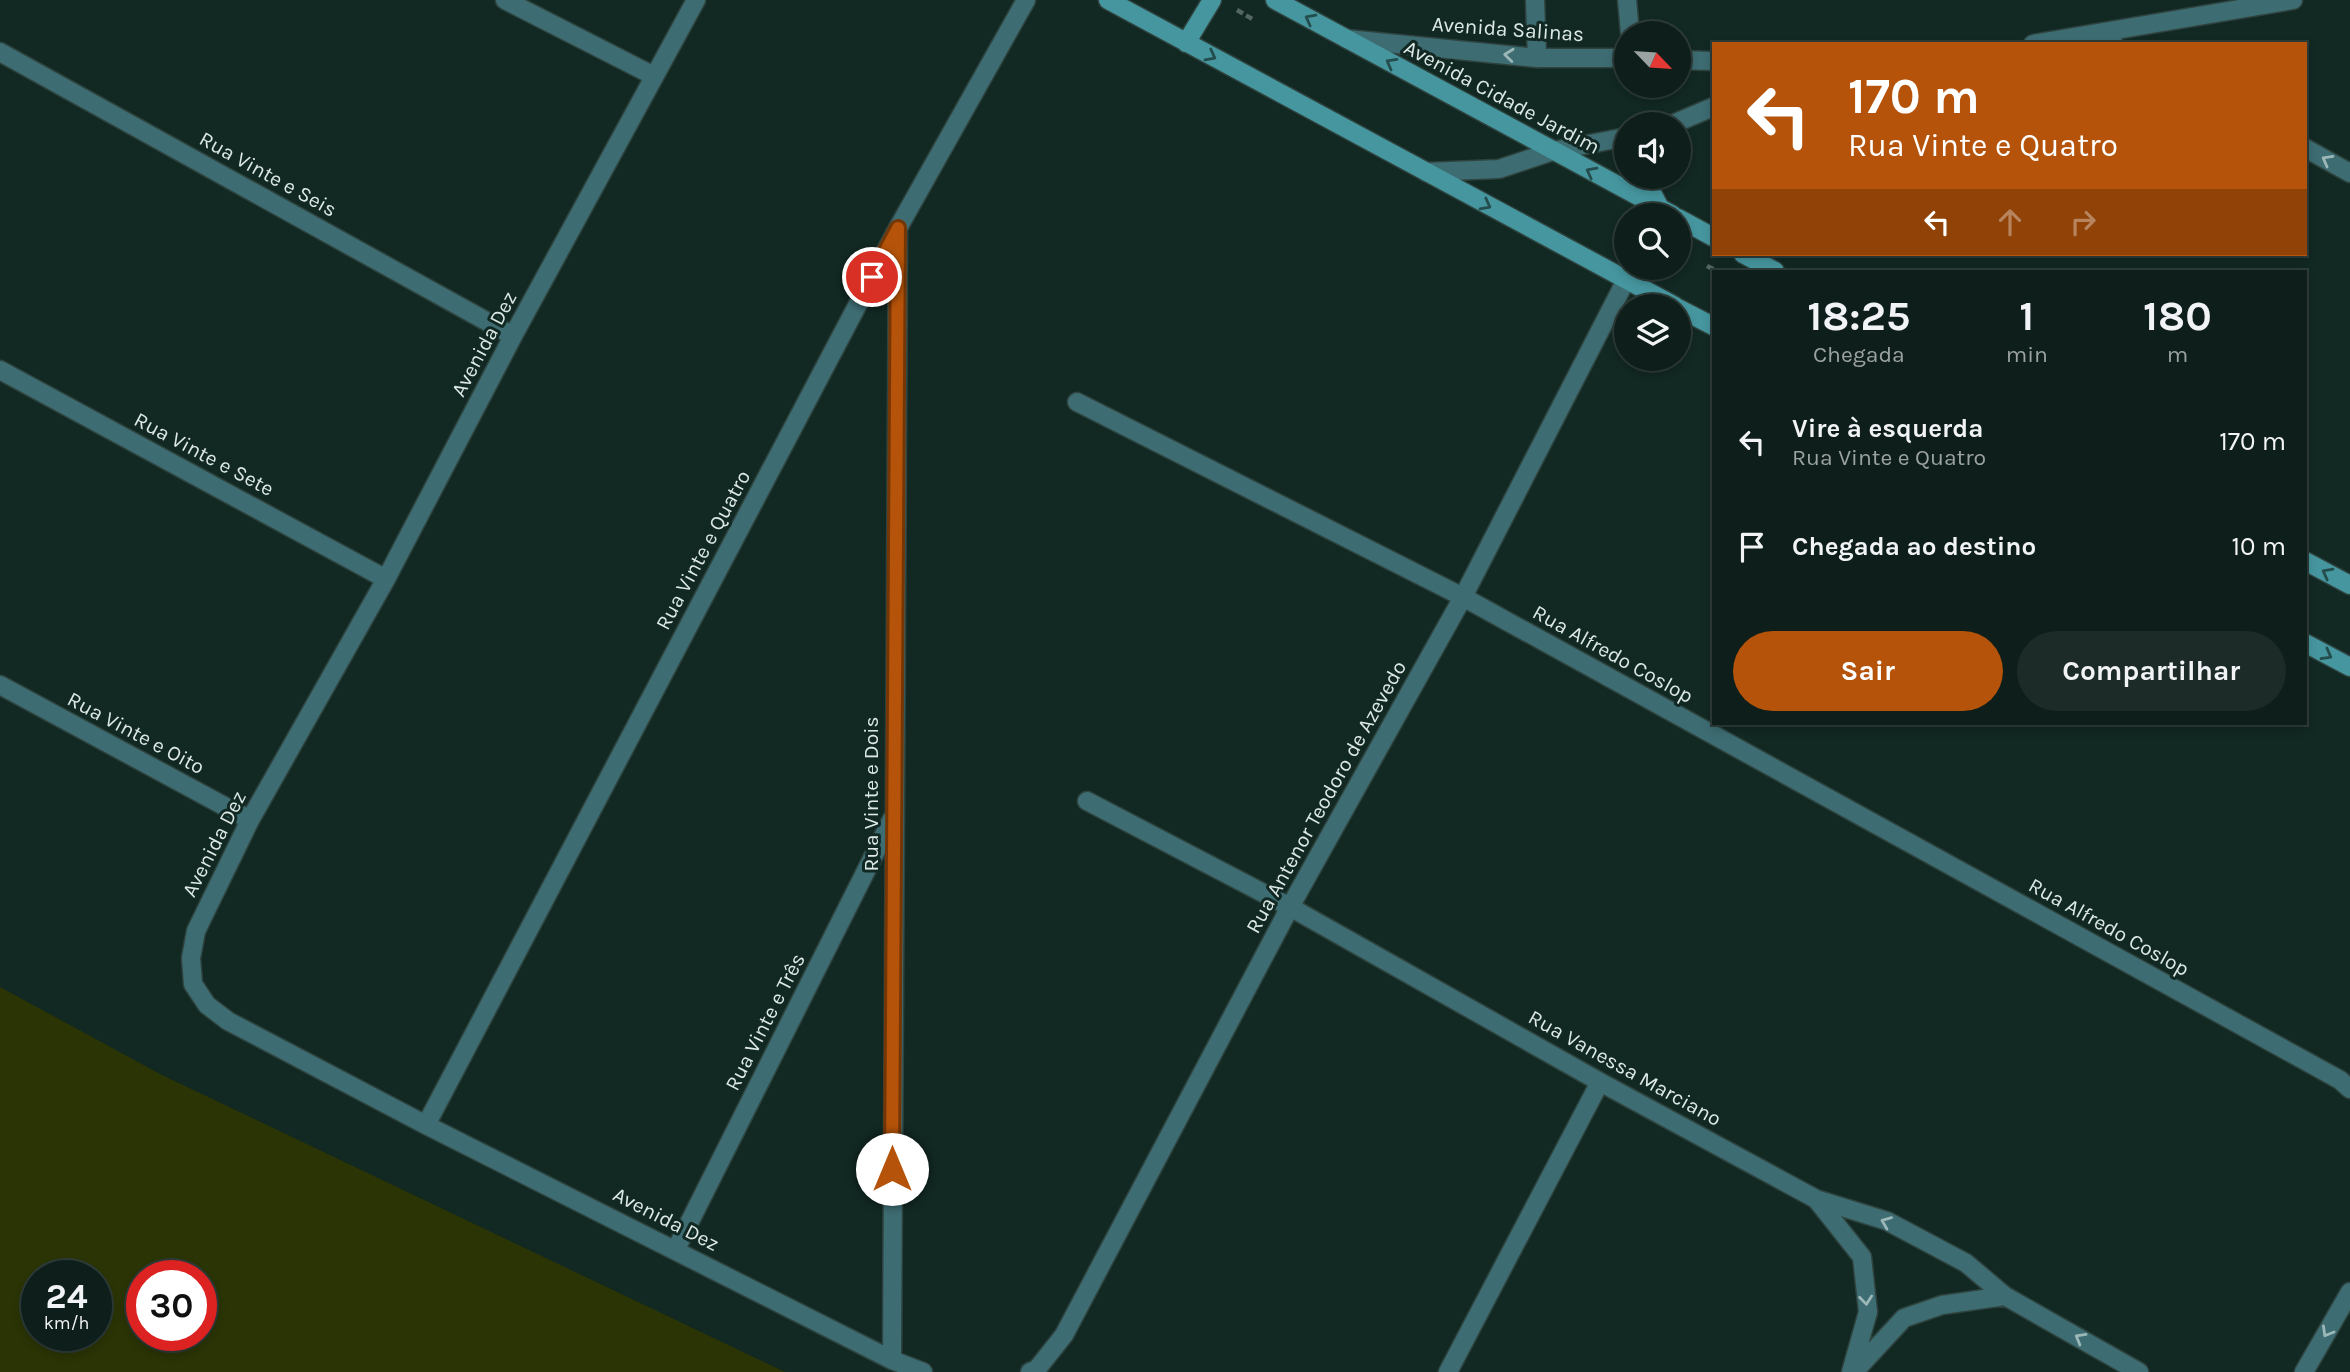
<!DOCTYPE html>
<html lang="pt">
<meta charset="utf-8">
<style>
body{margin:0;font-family:Karla,sans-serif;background:#1c2b27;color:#f1f3f6;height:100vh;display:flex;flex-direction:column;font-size:26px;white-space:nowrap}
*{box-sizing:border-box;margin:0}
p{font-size:23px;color:#9ba2a2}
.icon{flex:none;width:38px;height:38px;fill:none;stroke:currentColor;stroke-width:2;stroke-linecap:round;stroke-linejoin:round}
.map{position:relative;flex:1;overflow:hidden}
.sheet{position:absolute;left:1712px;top:270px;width:595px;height:455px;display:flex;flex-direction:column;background:#0e1e1a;border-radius:0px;box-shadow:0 4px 10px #0003,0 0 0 2px #2e3c39}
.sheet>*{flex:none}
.guide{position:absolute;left:1712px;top:42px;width:595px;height:214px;border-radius:0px;box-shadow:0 4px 10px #0003,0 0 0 2px #2e3c39;background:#b45309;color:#fff;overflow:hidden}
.needle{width:46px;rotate:115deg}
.fabs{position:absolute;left:1614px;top:21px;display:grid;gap:14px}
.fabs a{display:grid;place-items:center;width:77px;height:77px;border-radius:50%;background:#0e1e1a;box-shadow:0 4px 10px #0003,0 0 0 2px #2e3c39;font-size:35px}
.speed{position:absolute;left:21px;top:1260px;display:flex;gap:14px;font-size:35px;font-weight:700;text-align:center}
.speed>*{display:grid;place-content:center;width:91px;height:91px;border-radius:50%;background:#0e1e1a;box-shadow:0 4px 10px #0003,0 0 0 2px #2e3c39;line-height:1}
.speed small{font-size:18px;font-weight:400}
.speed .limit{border:10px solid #d22;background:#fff;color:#111}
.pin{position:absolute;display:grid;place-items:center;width:60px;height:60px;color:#fff;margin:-30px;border:4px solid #fff;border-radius:50%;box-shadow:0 2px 7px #0007}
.me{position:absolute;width:77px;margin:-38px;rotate:0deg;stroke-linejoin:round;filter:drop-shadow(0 0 5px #0008)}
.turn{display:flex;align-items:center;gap:24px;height:147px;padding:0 21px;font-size:32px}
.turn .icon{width:91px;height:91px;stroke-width:2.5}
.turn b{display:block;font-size:49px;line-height:60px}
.lanes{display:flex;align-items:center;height:66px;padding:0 21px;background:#0003;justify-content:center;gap:35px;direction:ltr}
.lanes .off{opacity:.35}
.eta{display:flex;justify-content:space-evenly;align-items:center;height:119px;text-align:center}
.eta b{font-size:42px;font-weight:700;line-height:49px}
.cta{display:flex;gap:14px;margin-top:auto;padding:14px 21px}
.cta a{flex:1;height:80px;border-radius:42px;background:#b45309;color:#fff;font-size:28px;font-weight:700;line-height:80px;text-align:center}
.cta a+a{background:#1c2b27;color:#f1f3f6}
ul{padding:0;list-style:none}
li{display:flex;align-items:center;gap:21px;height:105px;padding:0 21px}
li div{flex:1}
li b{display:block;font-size:26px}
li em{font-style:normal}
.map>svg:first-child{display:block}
.green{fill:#2a3405;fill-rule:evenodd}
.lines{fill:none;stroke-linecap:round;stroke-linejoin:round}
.minor-casing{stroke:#2e433e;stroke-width:21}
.tertiary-casing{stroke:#2e433e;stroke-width:21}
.secondary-casing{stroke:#2e433e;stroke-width:21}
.path{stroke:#536661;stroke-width:4.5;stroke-dasharray:7 3.5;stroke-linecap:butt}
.minor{stroke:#3d6c72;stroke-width:18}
.tertiary{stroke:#3d6c72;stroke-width:18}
.secondary{stroke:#46969f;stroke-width:18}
.oneway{stroke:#244e4e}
.oneway2{stroke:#9cb7b8}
.route-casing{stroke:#753606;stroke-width:18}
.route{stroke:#b45309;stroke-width:12}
.labels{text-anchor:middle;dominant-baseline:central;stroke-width:6;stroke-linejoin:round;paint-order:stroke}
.street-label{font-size:21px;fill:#dce9e6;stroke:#122823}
</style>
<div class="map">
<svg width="2350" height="1372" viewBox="0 0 2350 1372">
<rect width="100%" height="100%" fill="#122823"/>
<path class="green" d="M0 987 162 1075 785 1372H0ZM37 1276H96V1335H37ZM142 1276H201V1335H142Z"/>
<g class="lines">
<g class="minor-casing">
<path id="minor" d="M505 0 654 76
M696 0 513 336 386 579 250 820 196 931 191 958 193 984 207 1005 228 1021 426 1125 892 1360 923 1372
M1535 0 1537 58
M1627 0 1630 33
M2095 34 2114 44
M0 52 513 336
M2305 148 2350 173
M0 370 386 579
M1077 402 1463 597 2340 1080 2350 1089
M0 685 250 820
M1087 801 1290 907 1600 1082 1816 1199 1887 1221 1966 1263 2005 1296 2139 1372
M426 1125 898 228 1026 0
M1816 1199 1862 1257 1868 1312 1851 1372
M676 1249 892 819
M892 1360 898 232
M1030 1372 1037 1369 1064 1335 1290 907 1463 597 1626 280
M1448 1372 1600 1082
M1854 1372 1904 1318 1942 1305 2005 1296
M2304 1372 2350 1292"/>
</g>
<g class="tertiary-casing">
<path id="tertiary" d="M1347 39 1537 58H1626
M2033 44 2293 0
M1678 60 1713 61
M1673 124 1713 107
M1426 172 1499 169 1553 151 1626 137"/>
</g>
<g class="secondary-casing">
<path id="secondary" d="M1108 0 1675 306
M1275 0 1673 215
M1186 43 1212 0
M1647 177 1646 181 1660 208
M1678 218 1713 237
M1743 254 1775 271
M1678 308 1713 326
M2305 561 2350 585
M2305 643 2350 667"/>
</g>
<path class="path" d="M1237 10 1254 20
M1707 266 1717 271"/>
<use href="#minor" class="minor"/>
<use href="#tertiary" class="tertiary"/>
<use href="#secondary" class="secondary"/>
</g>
<defs><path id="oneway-chevron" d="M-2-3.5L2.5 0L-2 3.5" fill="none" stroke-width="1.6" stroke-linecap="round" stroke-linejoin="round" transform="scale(1.75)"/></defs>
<g class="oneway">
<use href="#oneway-chevron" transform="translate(1310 19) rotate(-152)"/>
<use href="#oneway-chevron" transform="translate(1211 56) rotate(28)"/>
<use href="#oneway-chevron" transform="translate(1391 63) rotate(-151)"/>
<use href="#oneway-chevron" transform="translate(1591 172) rotate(-152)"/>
<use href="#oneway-chevron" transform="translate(1486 205) rotate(28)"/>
<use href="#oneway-chevron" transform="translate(2327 573) rotate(-152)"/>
<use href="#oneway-chevron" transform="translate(2327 655) rotate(29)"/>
</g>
<g class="oneway2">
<use href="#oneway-chevron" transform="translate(1509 55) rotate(-174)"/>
<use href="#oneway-chevron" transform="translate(2327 160) rotate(-151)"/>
<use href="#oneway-chevron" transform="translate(1886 1222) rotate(-158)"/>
<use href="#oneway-chevron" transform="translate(1866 1300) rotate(84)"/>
<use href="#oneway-chevron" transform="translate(2327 1332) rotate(120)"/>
<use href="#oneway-chevron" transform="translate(2080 1338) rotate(-150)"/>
</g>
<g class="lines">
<g class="route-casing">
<path id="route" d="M872 277 898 228 892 1169"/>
</g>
<use href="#route" class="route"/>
</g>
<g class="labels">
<g class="street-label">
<text transform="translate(1508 29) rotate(4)">Avenida Salinas</text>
<text transform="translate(1502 97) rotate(28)">Avenida Cidade Jardim</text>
<text transform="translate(268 174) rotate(29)">Rua Vinte e Seis</text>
<text transform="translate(484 344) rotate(-62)">Avenida Dez</text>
<text transform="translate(204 454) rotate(28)">Rua Vinte e Sete</text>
<text transform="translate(703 550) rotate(-62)">Rua Vinte e Quatro</text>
<text transform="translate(1613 654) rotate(29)">Rua Alfredo Coslop</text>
<text transform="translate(136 733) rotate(28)">Rua Vinte e Oito</text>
<text transform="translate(871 794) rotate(-90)">Rua Vinte e Dois</text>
<text transform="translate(1326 797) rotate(-61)">Rua Antenor Teodoro de Azevedo</text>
<text transform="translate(214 844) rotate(-63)">Avenida Dez</text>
<text transform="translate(2109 927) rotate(29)">Rua Alfredo Coslop</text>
<text transform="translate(765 1022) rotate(-63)">Rua Vinte e Três</text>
<text transform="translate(1625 1068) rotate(29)">Rua Vanessa Marciano</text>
<text transform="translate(666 1219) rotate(27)">Avenida Dez</text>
</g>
</g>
</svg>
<div class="fabs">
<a><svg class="needle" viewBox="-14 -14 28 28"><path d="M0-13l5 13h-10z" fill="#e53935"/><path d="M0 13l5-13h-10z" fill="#9ba2a2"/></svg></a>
<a><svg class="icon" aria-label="sound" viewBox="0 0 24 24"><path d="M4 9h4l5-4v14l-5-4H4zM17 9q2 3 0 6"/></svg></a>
<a><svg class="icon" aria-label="search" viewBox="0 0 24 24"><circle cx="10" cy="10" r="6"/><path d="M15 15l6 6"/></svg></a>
<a><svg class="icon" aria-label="layers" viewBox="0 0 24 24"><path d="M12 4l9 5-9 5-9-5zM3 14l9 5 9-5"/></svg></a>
</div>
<div class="speed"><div>24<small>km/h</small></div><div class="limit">30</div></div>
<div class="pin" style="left:872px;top:277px;background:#d93025"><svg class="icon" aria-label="arrive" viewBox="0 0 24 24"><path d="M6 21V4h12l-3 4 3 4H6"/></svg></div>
<svg class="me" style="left:892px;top:1169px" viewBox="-20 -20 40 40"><circle r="19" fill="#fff"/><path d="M0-13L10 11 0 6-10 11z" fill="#b45309"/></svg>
<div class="guide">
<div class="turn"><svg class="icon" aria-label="left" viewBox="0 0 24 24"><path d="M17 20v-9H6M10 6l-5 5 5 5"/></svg><div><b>170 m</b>Rua Vinte e Quatro</div></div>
<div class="lanes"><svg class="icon" aria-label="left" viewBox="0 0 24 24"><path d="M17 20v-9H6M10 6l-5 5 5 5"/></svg><svg class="icon off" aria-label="ahead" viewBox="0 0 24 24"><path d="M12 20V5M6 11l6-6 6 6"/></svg><svg class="icon off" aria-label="right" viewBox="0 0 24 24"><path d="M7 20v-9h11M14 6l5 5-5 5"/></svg></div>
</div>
<section class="sheet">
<div class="eta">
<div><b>18:25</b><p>Chegada</p></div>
<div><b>1</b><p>min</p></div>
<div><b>180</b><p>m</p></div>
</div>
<ul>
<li><svg class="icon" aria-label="left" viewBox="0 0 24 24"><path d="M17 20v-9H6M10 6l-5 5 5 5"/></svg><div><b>Vire à esquerda</b><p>Rua Vinte e Quatro</p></div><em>170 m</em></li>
<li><svg class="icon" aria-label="arrive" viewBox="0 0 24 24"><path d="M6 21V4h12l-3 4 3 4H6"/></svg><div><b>Chegada ao destino</b></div><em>10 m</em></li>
</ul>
<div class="cta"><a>Sair</a><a>Compartilhar</a></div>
</section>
</div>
